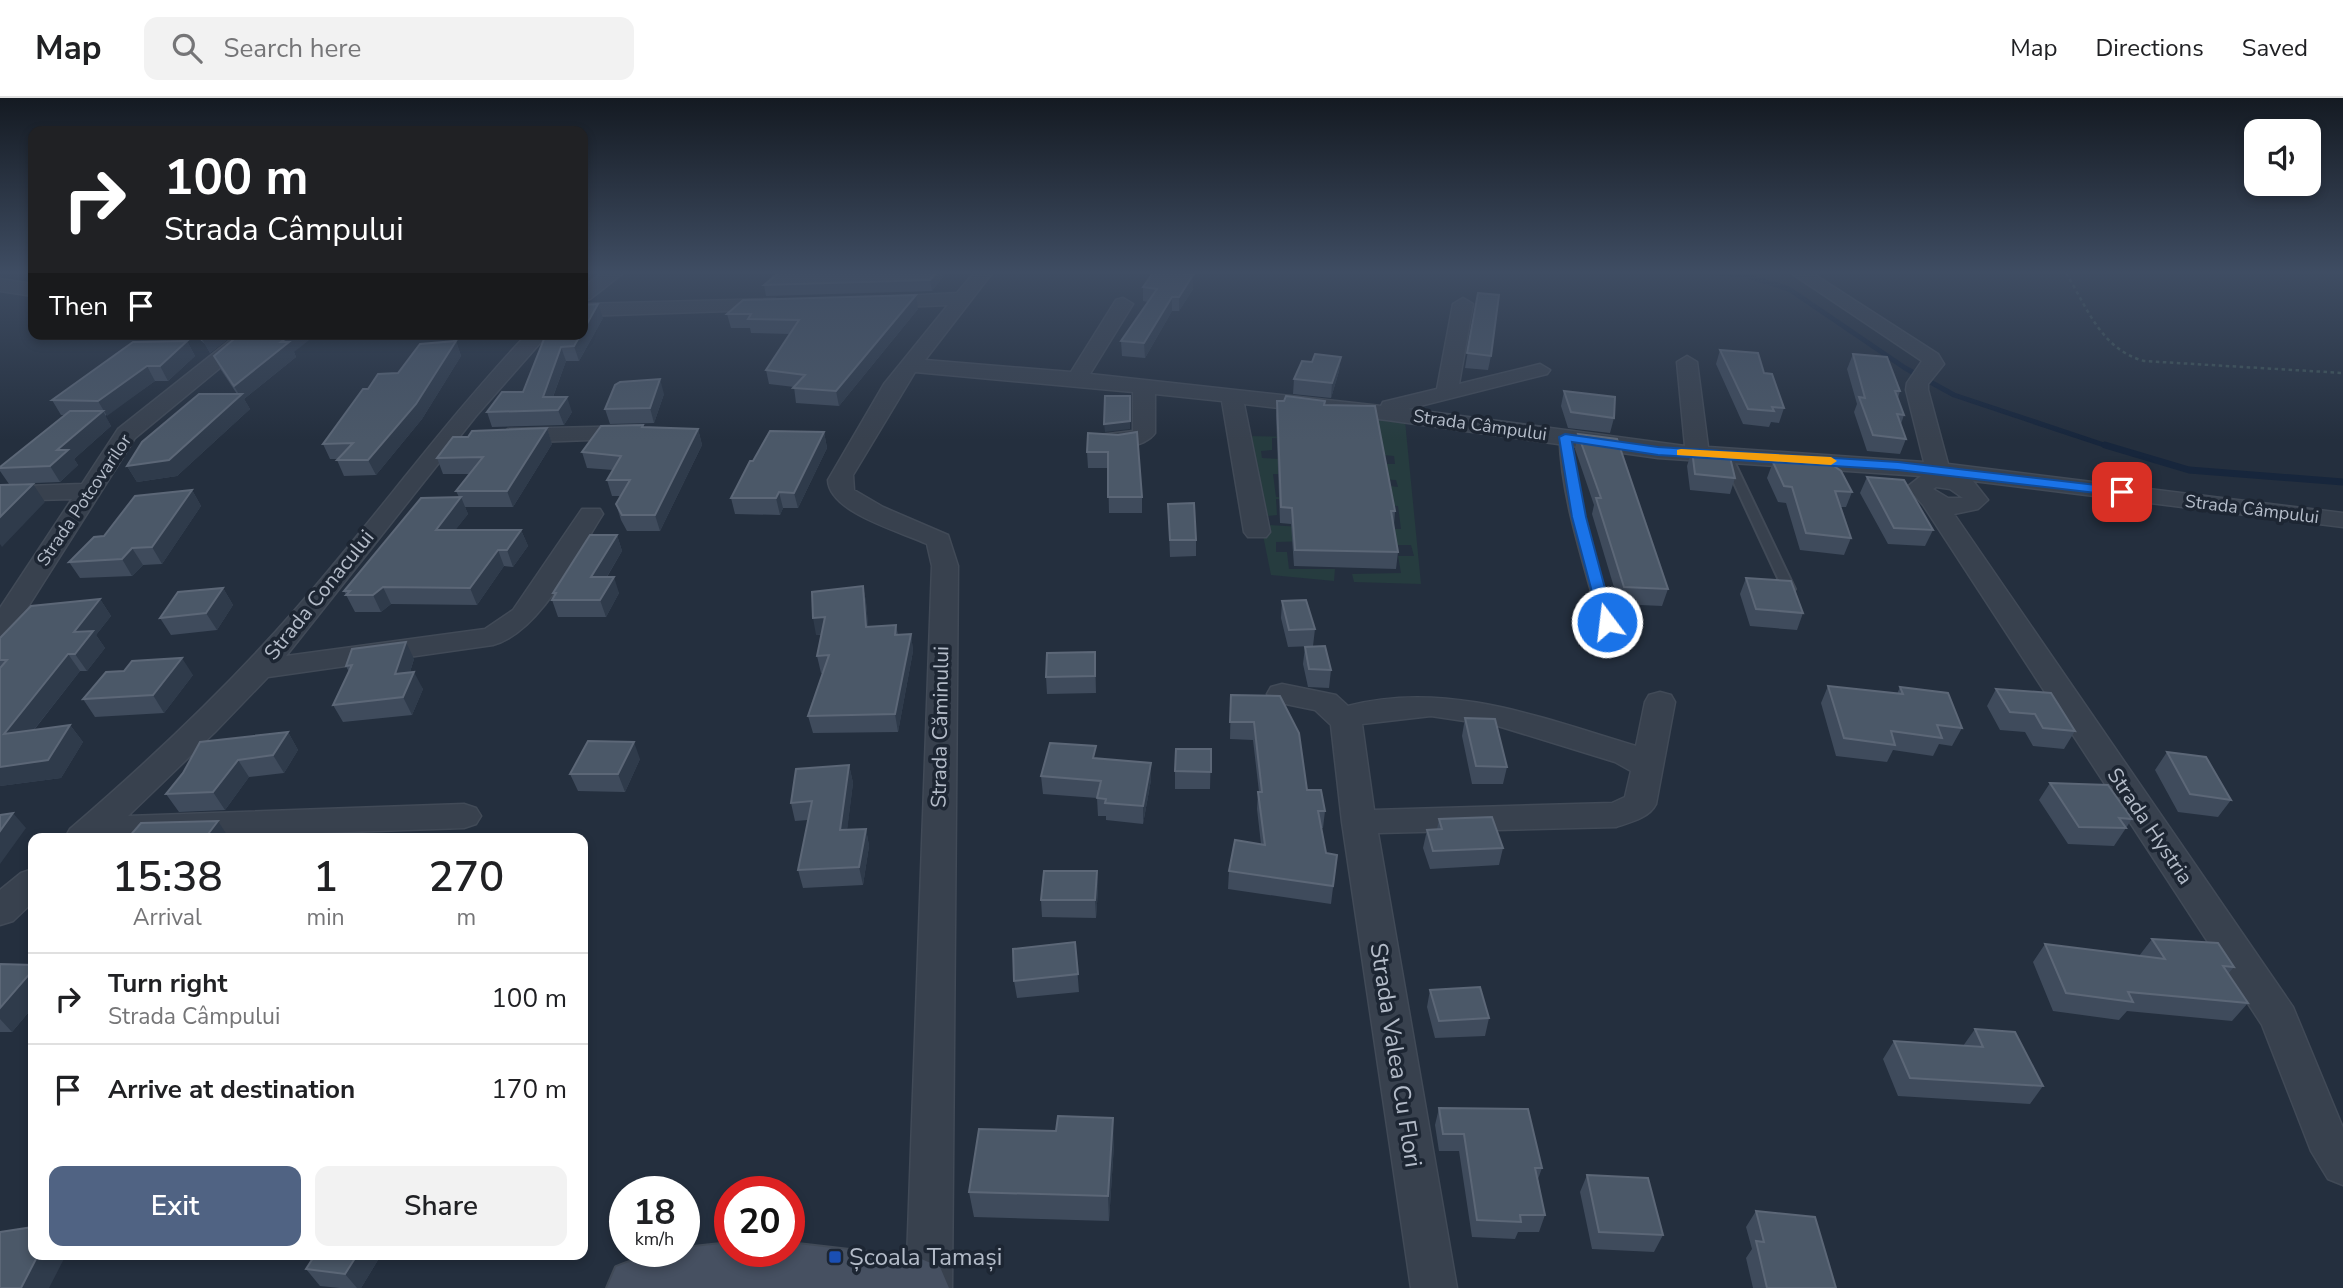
<!DOCTYPE html>
<meta charset="utf-8">
<style>
body{margin:0;font-family:"Nunito Sans",sans-serif;background:#f2f2f2;color:#202124;height:100vh;display:flex;flex-direction:column;font-size:26px;white-space:nowrap}
*{box-sizing:border-box;margin:0}
p{font-size:23px;color:#757577}
.icon{flex:none;width:38px;height:38px;fill:none;stroke:currentColor;stroke-width:2;stroke-linecap:round;stroke-linejoin:round}
.map{position:relative;flex:1;overflow:hidden}
.panel{position:absolute;left:28px;top:735px;width:560px;height:427px;display:flex;flex-direction:column;background:#fff;border-radius:14px;box-shadow:0 4px 10px #0003}
.panel>*{flex:none}
.guide{position:absolute;left:28px;top:28px;width:560px;height:214px;border-radius:14px;box-shadow:0 4px 10px #0003;background:#202124;color:#fff;overflow:hidden}
.fabs{position:absolute;left:2244px;top:21px;display:grid;gap:14px}
.fabs a{display:grid;place-items:center;width:77px;height:77px;border-radius:14px;background:#fff;box-shadow:0 4px 10px #0003;font-size:35px}
.speed{position:absolute;left:609px;top:1078px;display:flex;gap:14px;font-size:35px;font-weight:700;text-align:center}
.speed>*{display:grid;place-content:center;width:91px;height:91px;border-radius:50%;background:#fff;box-shadow:0 4px 10px #0003;line-height:1}
.speed small{font-size:18px;font-weight:400}
.speed .limit{border:10px solid #d22;background:#fff;color:#111}
.pin{position:absolute;display:grid;place-items:center;width:60px;height:60px;color:#fff;margin:-30px;border-radius:14px;box-shadow:0 4px 10px #0006}
.me{position:absolute;width:77px;margin:-38px;rotate:345deg;stroke-linejoin:round;filter:drop-shadow(0 0 5px #0008)}
.turn{display:flex;align-items:center;gap:24px;height:147px;padding:0 21px;font-size:32px}
.turn .icon{width:91px;height:91px;stroke-width:2.5}
.turn b{display:block;font-size:49px;line-height:60px}
.then{display:flex;align-items:center;height:66px;padding:0 21px;background:#0003;gap:14px;font-size:26px}
.eta{display:flex;justify-content:space-evenly;align-items:center;height:119px;text-align:center}
.eta b{font-size:42px;font-weight:600;line-height:49px}
.primary-button{display:flex;gap:14px;margin-top:auto;padding:14px 21px}
.primary-button a{flex:1;height:80px;border-radius:14px;background:#506383;color:#fff;font-size:28px;font-weight:600;line-height:80px;text-align:center}
.primary-button a+a{background:#f2f2f2;color:#202124}
ul{padding:0;list-style:none}
li{display:flex;align-items:center;gap:21px;height:91px;padding:0 21px;border-top:2px solid #e0e0e0}
li div{flex:1}
li b{display:block;font-size:26px}
li em{font-style:normal}
header{display:flex;align-items:center;gap:42px;box-sizing:border-box;height:98px;padding:0 35px;background:#fff;border-bottom:2px solid #e0e0e0}
header strong{font-size:33px}
nav{display:flex;gap:38px;margin-inline-start:auto;font-size:24px}
.search{width:490px;height:63px;background:#f2f2f2;display:flex;align-items:center;gap:18px;box-sizing:border-box;padding:0 24px;border-radius:14px;color:#757577;font-size:26px}
.map>svg:first-child{display:block}
.green{fill:#263c3f}
.lines{fill:none;stroke-linecap:round;stroke-linejoin:round}
.stream-far1{stroke:#17263c;stroke-width:5}
.stream{stroke:#17263c;stroke-width:7}
.lane-casing{stroke:#414a57;stroke-width:4}
.street-casing{stroke:#414a57;stroke-width:3}
.secondary-casing{stroke:#414a57;stroke-width:4}
.path{stroke:#3f5557;stroke-width:2.5;stroke-dasharray:3.5 3.5;stroke-linecap:butt}
.lane{fill:#38414e;fill-rule:evenodd}
.street{fill:#38414e;fill-rule:evenodd}
.secondary{fill:#465061;fill-rule:evenodd}
.wall{fill:#3f4b5c}
.shaded-wall{fill:#2f3b4b}
.building{fill:#4b5868;stroke:#5c6777;stroke-width:2}
.route{fill:#1a73e8;stroke:#114b97;stroke-width:2}
.slow{fill:#f59e0b}
.transit-dot{fill:#1a4fb4;stroke:#1d2633;stroke-width:2.5}
.labels{text-anchor:middle;dominant-baseline:central;stroke-width:7;stroke-linejoin:round;paint-order:stroke}
.far-street-label{font-size:18px;fill:#b4bcc9;stroke:#1d2633}
.street-label{font-size:21px;fill:#b4bcc9;stroke:#1d2633}
.near-street-label{font-size:24px;fill:#b4bcc9;stroke:#1d2633}
.near-poi-label{font-size:24px;fill:#b4bcc9;stroke:#1d2633;text-anchor:start}
</style>
<header>
<strong>Map</strong>
<div class="search"><svg class="icon" aria-label="search" viewBox="0 0 24 24"><circle cx="10" cy="10" r="6"/><path d="M15 15l6 6"/></svg>Search here</div>
<nav><a>Map</a><a>Directions</a><a>Saved</a></nav>
</header>
<div class="map">
<svg width="2343" height="1190" viewBox="0 0 2343 1190">
<rect width="100%" height="100%" fill="#242f3e"/>
<path class="green" d="M1370 320 1405 323 1421 486 1354 484 1352 476 1401 475 1398 458H1414L1411 447H1375L1376 431H1401L1398 408 1353 407 1352 403H1394L1390 388 1398 389 1396 382 1363 380 1361 366H1395L1394 358 1384 357Z
M1243 338 1310 339 1272 340V352L1261 353 1262 360 1299 362V376H1273L1276 399 1318 401H1276L1277 417 1267 418 1269 427 1301 429 1306 443 1276 444V454H1287L1289 471H1335L1334 483 1271 477Z"/>
<g class="lines">
<path class="stream-far1" d="M1716 175 1744 177 1789 191 1905 270 1954 297 2110 349"/>
<path class="stream" d="M2105 347 2189 372 2343 384"/>
<g class="lane-casing">
<path id="lane" d="M1565 336 1570 339C1574 403 1596 463 1614 524L1607 528 1600 524C1584 463 1562 402 1560 339Z
M1727 356 1732 359 1795 491 1793 494H1785L1783 491 1722 359Z"/>
</g>
<g class="street-casing">
<path id="street" d="M602 175H623L590 201 583 203V189Z
M974 175H992L925 262 1071 274 1116 202 1123 200 1133 206 1090 276 1381 308 1383 304 1437 291 1453 206 1463 200 1473 206 1459 286 1540 266 1550 272 1547 276 1408 311 1685 348 1677 264 1687 258 1697 264 1708 349 1924 364 1906 292 1907 285 1922 263 1791 175H1812L1938 256 1944 266 1928 286V292L1948 366 2343 415V429L1973 383 1988 402 1978 411 1954 416 2293 909 2343 1030V1087L2328 1081 2311 1053 2262 927 1923 407 1907 389 1921 378 1658 360 1387 322 1244 306 1270 434 1266 439H1248L1244 434 1222 303 1155 296V335C1146 349 1108 357 1097 342L1100 337 1133 333V294L915 274 853 377 854 392 883 409 948 437 958 468 952 1190H906L932 468 927 446C902 434 829 415 828 382L884 286 948 207 877 210 870 208 868 204 870 200 957 195ZM1936 389 1950 391 1963 400H1948L1933 391Z
M0 181 33 186V198L0 193Z
M775 201 785 207 782 211 583 218V206Z
M238 236H261L135 340 14 531 10 537 0 539V510L72 401 0 403V389L82 386 118 331Z
M527 236H548L476 318 286 558 485 531 513 512 582 411H600L603 416C577 456 541 534 493 547L268 579 215 634 128 718 464 706 476 710 481 718 476 726 464 730 173 740H65L70 731C149 663 225 592 294 513 374 422 444 324 527 236Z
M637 328 648 335 645 340 508 345 497 338 508 331Z
M1282 586 1336 597 1348 608C1446 582 1543 620 1636 648L1645 604 1649 597 1660 594 1671 597 1675 604 1656 706C1649 720 1631 724 1616 729L1378 735 1457 1190H1411L1342 724 1331 627 1315 612 1271 603 1267 596 1271 589ZM1431 618 1498 628 1615 664 1631 673 1625 699 1612 705 1374 712 1362 626Z
M33 771V804L13 823 0 827V792L21 775Z"/>
</g>
<g class="secondary-casing">
<path id="secondary" d="M730 1145V1153H789V1145L919 1160 940 1169 949 1190H607L616 1169C639 1160 660 1153 684 1153V1150Z"/>
</g>
<path class="path" d="M2066 175C2088 211 2101 251 2144 263L2343 275"/>
<use href="#lane" class="lane"/>
<use href="#street" class="street"/>
<use href="#secondary" class="secondary"/>
</g>
<path class="wall" d="M778 175H946L932 193 766 198 764 187Z
M1188 175 1193 191 1179 213H1172L1145 260 1122 258 1121 243 1148 204 1143 203V189Z
M1478 195 1491 258 1488 272 1465 270Z
M918 211 839 308 796 305 794 289 769 286 766 272 790 236 751 235 750 230H731L727 216Z
M603 220 579 263H566L553 299 572 314 564 327 492 329 487 314 523 294 546 236Z
M193 236H234L210 255 205 246Z
M187 243 195 258 168 283H155L105 318 111 328 74 361 78 367 60 384 9 386 0 373V369L65 317H61L52 302Z
M456 243 461 258 422 321 376 377 344 378 337 362 338 361H330L323 346 368 291Z
M1720 252 1764 275 1784 310 1779 325 1771 324 1769 329 1743 326 1716 266Z
M294 254 296 259 244 301 250 311 177 378 137 384 127 368 237 296 221 272 214 258Z
M1853 256 1900 293 1898 300 1904 317 1901 326 1906 341 1900 356 1867 353 1854 314 1857 306 1847 271Z
M1341 259 1339 273 1331 300 1293 296 1294 281 1312 264Z
M1564 293 1614 320 1610 335 1568 330 1561 308Z
M664 296 654 325 610 326 605 311Z
M1277 303H1325V307L1395 413 1394 428 1398 454 1396 471 1294 468 1291 426 1280 425 1276 318Z
M643 327 644 329 698 331 702 347 660 433H627L621 422 616 406 621 398H612L607 382 613 372 587 370 582 354Z
M547 330 552 346 513 409H465L468 416 455 432H521L528 448 513 469 504 468 477 507 391 506 381 514H355L344 493 459 399 456 393 470 376H443L437 360 468 339Z
M824 334 827 350 798 410H783L780 417 735 416 731 400 753 363Z
M1578 336 1668 491 1662 508 1619 506 1592 416 1594 407 1575 351Z
M1118 337 1142 399V415H1109L1108 370H1088L1087 354Z
M1692 352 1735 380 1730 396 1690 392 1687 368Z
M1773 364 1852 394 1846 409H1840L1851 440 1844 457 1800 452 1786 405 1778 404 1767 380Z
M1867 379 1933 432 1925 448 1888 446 1860 395Z
M192 392 201 408 162 466 143 467 132 478 80 480 69 464 104 438Z
M1168 406 1196 442V458L1170 459Z
M617 437 622 453 607 479 619 495 606 519H558L552 502 554 499 553 495Z
M1746 480 1803 515 1797 532 1750 528 1740 496Z
M863 488 866 504 868 529 896 527 898 537 911 536 913 553 898 634 813 635 808 618 823 575H821L817 558 821 537H816Z
M223 490 233 507 217 532 171 537 160 520Z
M100 501 111 518 96 537 105 550 87 573H80L34 632 70 627 83 644 61 680 0 688V540Z
M1282 503 1315 531 1313 548 1288 549 1281 520Z
M1305 549 1331 572 1329 590 1308 589 1303 566Z
M1095 554 1096 595 1047 596 1046 579Z
M414 561 410 574 423 591 412 617 343 624 333 607 349 574 346 568Z
M124 573 193 577 164 615 95 619 83 601Z
M1828 588 1897 596 1900 589 1962 630 1952 648 1939 646 1933 658 1893 652 1887 664 1836 658 1821 605Z
M1996 591 2075 633 2064 651 2033 648 2025 634 2000 632 1987 608Z
M1231 597 1280 598 1307 692 1325 713 1323 730H1321L1326 755 1337 757 1331 806 1228 791 1229 773 1261 746 1257 711 1258 694H1259L1253 642 1230 641Z
M1465 620 1507 669 1503 686H1472L1462 638Z
M288 634 298 652 284 675 249 679 225 712 179 714 166 696Z
M1211 651 1210 691H1175V673Z
M2167 654 2231 702 2218 719 2178 714 2155 672Z
M1096 660 1151 665V682L1143 726 1106 722V718H1098L1097 700 1043 696 1041 678Z
M640 661 625 694 578 693 570 676Z
M849 667 853 685 847 731H866L869 748 863 787 803 790 798 772 808 722 795 723 791 705Z
M2050 685 2132 721 2114 748 2068 746 2039 702Z
M1439 721 1503 750 1499 767 1430 771 1423 750 1427 732 1437 731Z
M1097 773 1098 791 1096 820 1042 819 1041 802Z
M2152 841 2234 869 2228 876 2248 905 2232 923 2127 913 2119 922 2053 913 2033 864 2045 846 2139 858Z
M1075 844 1079 894 1017 900 1014 883Z
M0 866 33 867V909L12 934H0Z
M1430 892 1489 920 1485 938 1435 940 1427 909Z
M1975 931 2043 988 2030 1006 1898 998 1883 961 1894 943 1963 948Z
M1439 1010 1542 1070 1538 1081 1545 1117 1539 1134H1518L1515 1141 1472 1139 1459 1053H1439L1435 1027Z
M1114 1046 1109 1123 974 1119 969 1094Z
M1587 1077 1663 1137 1654 1154 1592 1151 1580 1094Z
M1756 1113 1836 1190H1753L1746 1160 1752 1151 1746 1129Z
M381 1157 361 1190H340L320 1188 306 1171Z"/>
<path class="shaded-wall" d="M936 175H946L932 193 930 182Z
M1187 175H1188V185L1193 177V191L1179 213V199Z
M916 197 918 211 839 308 836 293Z
M1172 199V213L1145 260 1144 245Z
M598 206 603 220 579 263 574 248 581 236H583V233Z
M208 236H234L210 255 202 241Z
M292 236H317L294 254 296 259 244 301 250 311 177 378 137 384 127 368 240 298 234 288 281 244Z
M187 243 195 258 168 283 160 268Z
M456 243 461 258 422 321 376 377 368 362Z
M561 249 566 263 548 312 543 299Z
M1341 259 1339 273 1331 300 1332 285Z
M147 268 155 283 107 318 98 303Z
M660 281 664 296 654 325 650 310Z
M1130 298V331L1105 334 1104 326Z
M567 299 572 314 564 327 558 312Z
M103 313 111 328 74 361 78 367 60 384 50 368 57 352Z
M547 330 552 346 513 409 507 393Z
M698 331 702 347 660 433 655 417Z
M824 334 827 350 798 410 794 395Z
M33 386 45 404 2 449 0 446V419Z
M192 392 201 408 162 466 152 449Z
M779 394 783 410 780 417 776 400Z
M461 399 468 416 443 448 436 432Z
M521 432 528 448 513 469 507 452Z
M617 437 622 453 597 495 591 479Z
M132 450 143 467 132 478 122 461Z
M498 452 504 468 477 507 470 490Z
M614 479 619 495 606 519 600 502Z
M863 488 866 504 870 546 866 529Z
M383 489 391 506 381 514 373 497Z
M223 490 233 507 217 532 206 515Z
M100 501 111 518 96 537 105 550 87 573 75 556 74 534Z
M825 519 828 536 816 537 813 520Z
M911 536 913 553 898 634 895 616Z
M406 544 414 561 404 593 395 576Z
M68 556 80 573 17 653 4 636Z
M182 560 193 577 164 615 153 597Z
M414 574 423 591 412 617 403 599Z
M70 627 83 644 61 680 0 688V669Z
M288 634 298 652 284 675 273 657Z
M634 644 640 661 625 694 618 676Z
M238 662 249 679 225 712 213 694Z
M1151 665V682L1143 726V708Z
M849 667 853 685 845 750 840 732Z
M13 715 26 730 0 766V733Z
M218 723 229 740H205Z
M866 731 869 748 863 787 859 769Z
M1097 773 1098 791 1096 820 1095 802Z
M33 872V909L12 934 0 921V910Z
M1113 1020 1114 1046 1109 1123 1108 1098Z
M583 1070 588 1079 583 1090Z
M38 1157H66L49 1190H21Z
M357 1157H381L361 1190H357L345 1176Z"/>
<path class="building" d="M778 175H936L930 182 764 187Z
M1153 175H1187L1186 176 1193 177 1179 199H1172L1144 245 1121 243 1157 191 1143 189Z
M1478 195 1499 197 1491 258 1467 255Z
M916 197 836 293 793 290 805 277 766 272 799 222 748 221 751 216H727L743 202Z
M598 206 583 233V207Z
M201 236H208L202 241Z
M240 236H292L281 244H289L234 288 214 258Z
M546 236H581L574 248 561 249 543 299H567L558 312 487 314 502 294H523Z
M187 243 160 268H147L98 303 52 302 133 244Z
M456 243 416 306 368 362H337L353 345 323 346 363 291H368L378 276 398 275 420 246Z
M1720 252 1758 255 1764 275 1772 276 1784 310 1772 309 1774 313 1748 311Z
M1315 256 1341 259 1332 285 1294 281 1302 263 1312 264Z
M1853 256 1887 259 1900 293H1895L1904 317 1897 316 1906 341 1873 337 1859 299 1865 300Z
M660 281 650 310 605 311 615 287 620 284Z
M1564 293 1615 299 1614 320 1571 314Z
M199 296H242L169 362 127 368 142 344Z
M1105 298H1130V323L1104 326Z
M1286 298 1325 303 1324 307 1375 308 1395 413H1391L1398 454 1295 452 1292 410 1281 409 1277 303H1284Z
M70 313H103L57 352H68L50 368 0 370V369Z
M643 327 642 329 698 331 655 417H622L616 406 630 382H607L621 358 582 354 601 328Z
M547 330 507 393H456L483 359 437 360 453 339H468L472 333Z
M770 333 824 334 794 395 779 394 776 400H731L750 363H753Z
M1137 334 1142 399H1108V354H1087L1088 335 1118 337Z
M1578 336 1617 341 1668 491 1624 489 1596 400H1601Z
M1692 352 1729 355 1735 380 1695 376Z
M1773 364 1834 368 1841 373 1852 394 1835 393 1851 440 1806 435 1792 389 1784 388Z
M1867 379 1904 382 1933 432 1894 430Z
M33 386 0 419V387Z
M192 392 152 449 132 450 122 461 69 464 94 439 104 438 135 398Z
M461 399 436 432H521L507 452H498L470 490 383 489 373 497H346L350 493H344L421 400Z
M1194 405 1196 442H1170L1168 406Z
M590 437H617L591 479H614L600 502H552L556 495H553Z
M1746 480 1791 483 1803 515 1756 511Z
M863 488 866 529 896 527 895 537 911 536 895 616 808 618 829 557 817 558 825 519 813 520 812 494Z
M223 490 206 515 160 520 178 494Z
M100 501 74 534 93 533 75 556H68L4 636 70 627 48 662 0 669V570L7 562H0V540L31 508Z
M1306 502 1315 531 1289 532 1282 503Z
M406 544 395 576 414 574 403 599 333 607 352 567 346 568 352 551Z
M1325 548 1331 572 1309 571 1305 549Z
M1095 554V578L1046 579 1047 555Z
M182 560 153 597 83 601 106 574 124 573 132 563Z
M1828 588 1903 596 1900 589 1948 595 1962 630 1937 627 1942 640 1891 633 1895 647 1844 640Z
M1996 591 2051 595 2075 633 2043 630 2035 616 2010 614Z
M1231 597 1280 598 1299 635 1307 692H1321L1325 713H1318L1326 755 1337 757 1333 788 1229 773 1235 742 1265 747 1258 694H1262L1254 624H1230Z
M1465 620 1495 621 1507 669 1476 668Z
M288 634 273 657 238 662 213 694 166 696 183 675 200 644Z
M588 643 634 644 618 676H570Z
M1050 645 1096 648 1093 660 1151 665 1143 708 1105 705 1106 701 1097 700 1101 683 1041 678Z
M1176 651H1211V674L1175 673Z
M2167 654 2206 659 2231 702 2190 696Z
M849 667 840 732 866 731 859 769 798 772 812 703 791 705 796 671Z
M2050 685 2108 687 2132 721 2119 720 2126 730 2079 729Z
M13 715 0 733V717Z
M1492 719 1503 750 1433 753 1427 732 1442 731 1439 721Z
M218 723 205 740H128L141 725Z
M1044 773H1097L1095 802H1041Z
M2152 841 2218 845 2234 869 2223 868 2248 905 2128 894 2133 904 2066 895 2045 846 2165 861Z
M1075 844 1078 876 1014 883 1013 851Z
M0 866 33 867V872L0 910Z
M1480 889 1489 920 1439 923 1430 892Z
M1975 931 2015 934 2043 988 1910 980 1894 943 1983 949Z
M1439 1010 1528 1011 1542 1070H1535L1545 1117H1520L1521 1124 1477 1122 1464 1036H1443Z
M1058 1018 1113 1020 1108 1098 969 1094 979 1031 1056 1033Z
M1587 1077 1648 1080 1663 1137 1599 1134Z
M1756 1113 1815 1119 1836 1190H1767L1756 1143 1764 1144Z
M33 1129V1157H38L21 1190H0V1134Z
M315 1157H357L345 1176 306 1171Z"/>
<linearGradient id="sky" x2="0" y2="1"><stop stop-color="#141a22"/><stop offset="0.51" stop-color="#3f4d63"/><stop offset="1" stop-color="#3f4d63" stop-opacity="0"/></linearGradient>
<rect width="2343" height="342" fill="url(#sky)"/>
<path class="route" d="M1565 336 1658 349 1898 364 2122 390 2129 394 2122 398 1898 372 1658 357 1572 344 1586 419 1614 524 1607 529 1600 524 1572 419 1559 339Z"/>
<path class="slow" d="M1681 351 1831 359 1837 363 1831 367 1677 357V352Z"/>
<rect class="transit-dot" x="828" y="1152" width="14" height="14" rx="3.5"/>
<g class="labels">
<g class="far-street-label">
<text transform="translate(1480 327) rotate(8)">Strada Câmpului</text>
<text transform="translate(84 402) rotate(-56)">Strada Potcovarilor</text>
<text transform="translate(2252 411) rotate(7)">Strada Câmpului</text>
</g>
<g class="street-label">
<text transform="translate(319 497) rotate(-51)">Strada Conacului</text>
<text transform="translate(940 629) rotate(-89)">Strada Căminului</text>
<text transform="translate(2150 728) rotate(56)">Strada Hystria</text>
</g>
<g class="near-street-label">
<text transform="translate(1396 957) rotate(81)">Strada Valea Cu Flori</text>
</g>
<g class="near-poi-label">
<text x="849" y="1159">Școala Tamași</text>
</g>
</g>
</svg>
<div class="fabs">
<a><svg class="icon" aria-label="sound" viewBox="0 0 24 24"><path d="M4 9h4l5-4v14l-5-4H4zM17 9q2 3 0 6"/></svg></a>
</div>
<div class="speed"><div>18<small>km/h</small></div><div class="limit">20</div></div>
<div class="pin" style="left:2122px;top:394px;background:#d93025"><svg class="icon" aria-label="arrive" viewBox="0 0 24 24"><path d="M6 21V4h12l-3 4 3 4H6"/></svg></div>
<svg class="me" style="left:1607px;top:524px" viewBox="-20 -20 40 40"><circle r="17" fill="#1a73e8" stroke="#fff" stroke-width="3"/><path d="M0-11L8 9 0 5-8 9z" fill="#fff"/></svg>
<div class="guide">
<div class="turn"><svg class="icon" aria-label="right" viewBox="0 0 24 24"><path d="M7 20v-9h11M14 6l5 5-5 5"/></svg><div><b>100 m</b>Strada Câmpului</div></div>
<div class="then">Then<svg class="icon" aria-label="arrive" viewBox="0 0 24 24"><path d="M6 21V4h12l-3 4 3 4H6"/></svg></div>
</div>
<section class="panel">
<div class="eta">
<div><b>15:38</b><p>Arrival</p></div>
<div><b>1</b><p>min</p></div>
<div><b>270</b><p>m</p></div>
</div>
<ul>
<li><svg class="icon" aria-label="right" viewBox="0 0 24 24"><path d="M7 20v-9h11M14 6l5 5-5 5"/></svg><div><b>Turn right</b><p>Strada Câmpului</p></div><em>100 m</em></li>
<li><svg class="icon" aria-label="arrive" viewBox="0 0 24 24"><path d="M6 21V4h12l-3 4 3 4H6"/></svg><div><b>Arrive at destination</b></div><em>170 m</em></li>
</ul>
<div class="primary-button"><a>Exit</a><a>Share</a></div>
</section>
</div>
